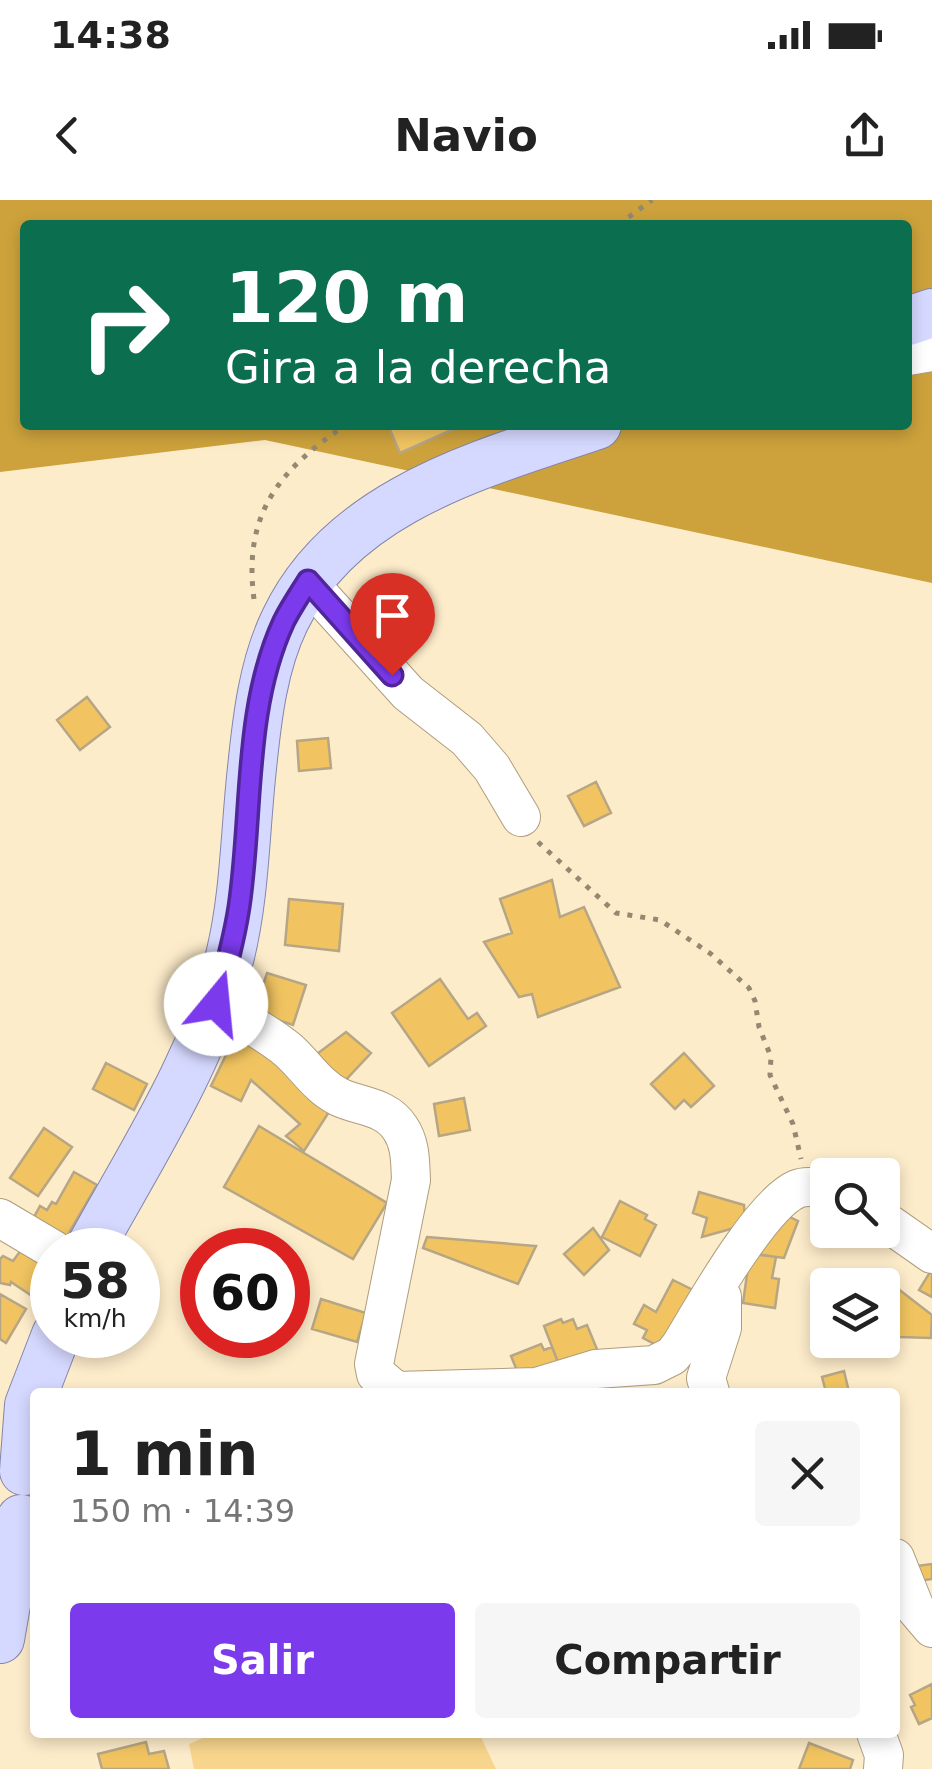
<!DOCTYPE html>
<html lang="es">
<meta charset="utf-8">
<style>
body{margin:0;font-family:"DejaVu Sans",sans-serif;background:#f6f6f6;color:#222;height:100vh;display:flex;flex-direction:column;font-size:38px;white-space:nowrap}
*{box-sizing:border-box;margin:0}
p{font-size:32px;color:#767676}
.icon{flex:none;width:55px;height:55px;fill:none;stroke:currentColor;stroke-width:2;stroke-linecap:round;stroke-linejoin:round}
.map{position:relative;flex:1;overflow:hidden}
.sheet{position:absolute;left:30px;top:1188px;width:870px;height:350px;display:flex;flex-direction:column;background:#fff;border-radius:10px;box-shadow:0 5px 15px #0003}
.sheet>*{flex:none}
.hud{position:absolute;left:20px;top:20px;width:892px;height:210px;border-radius:10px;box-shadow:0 5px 15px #0003;background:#0b6e4f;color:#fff;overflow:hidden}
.controls{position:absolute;left:810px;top:958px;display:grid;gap:20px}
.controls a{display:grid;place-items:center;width:90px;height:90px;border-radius:10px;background:#fff;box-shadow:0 5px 15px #0003;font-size:50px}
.speed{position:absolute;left:30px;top:1028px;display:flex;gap:20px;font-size:50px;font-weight:700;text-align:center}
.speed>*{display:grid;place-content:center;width:130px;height:130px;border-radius:50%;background:#fff;box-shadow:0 5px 15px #0003;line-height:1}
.speed small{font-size:25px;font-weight:400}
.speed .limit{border:15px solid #d22;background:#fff;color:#111}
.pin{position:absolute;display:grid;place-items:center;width:85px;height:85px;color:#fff;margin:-102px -42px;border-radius:50% 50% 50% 0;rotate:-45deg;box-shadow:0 0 10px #0007}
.pin .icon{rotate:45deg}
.me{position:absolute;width:110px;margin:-55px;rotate:17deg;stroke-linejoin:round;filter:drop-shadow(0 0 8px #0008)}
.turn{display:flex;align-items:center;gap:35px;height:210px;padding:0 40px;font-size:45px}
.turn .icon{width:130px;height:130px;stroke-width:2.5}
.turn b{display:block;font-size:70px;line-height:85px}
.round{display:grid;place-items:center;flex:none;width:105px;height:105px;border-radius:10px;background:#f6f6f6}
.overview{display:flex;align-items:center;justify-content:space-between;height:170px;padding:0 40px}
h1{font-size:60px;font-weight:800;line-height:75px}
.primary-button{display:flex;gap:20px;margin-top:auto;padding:20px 40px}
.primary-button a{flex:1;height:115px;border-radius:10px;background:#7c3aed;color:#fff;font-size:40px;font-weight:800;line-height:115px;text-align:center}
.primary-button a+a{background:#f6f6f6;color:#222}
.status{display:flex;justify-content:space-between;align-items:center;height:70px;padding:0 50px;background:#fff;direction:ltr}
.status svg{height:28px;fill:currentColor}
header{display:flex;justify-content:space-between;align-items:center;height:130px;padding:0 40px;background:#fff;font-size:45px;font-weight:800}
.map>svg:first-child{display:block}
.green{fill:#f8d58d}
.forest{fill:#cda23c;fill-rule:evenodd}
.building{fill:#f1c461;stroke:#b6a685;stroke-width:2.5}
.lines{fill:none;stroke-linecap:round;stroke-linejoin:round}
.minor-casing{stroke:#ae9e7e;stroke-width:40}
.major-casing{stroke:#8485aa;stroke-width:50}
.path{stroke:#948871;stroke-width:5;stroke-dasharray:5 8;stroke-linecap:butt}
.minor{stroke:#fff;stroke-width:38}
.major{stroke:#d6d9ff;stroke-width:48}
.route-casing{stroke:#51269a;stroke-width:25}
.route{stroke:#7c3aed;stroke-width:18}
</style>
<div class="status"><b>14:38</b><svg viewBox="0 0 49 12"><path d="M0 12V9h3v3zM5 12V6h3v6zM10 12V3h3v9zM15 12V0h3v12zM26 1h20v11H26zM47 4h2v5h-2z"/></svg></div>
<header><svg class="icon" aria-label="back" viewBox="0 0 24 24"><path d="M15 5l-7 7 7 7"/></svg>Navio<svg class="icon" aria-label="share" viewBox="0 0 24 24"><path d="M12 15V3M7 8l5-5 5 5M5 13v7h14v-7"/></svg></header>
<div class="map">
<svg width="932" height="1569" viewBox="0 0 932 1569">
<rect width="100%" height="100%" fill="#fdecca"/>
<path class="green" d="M217 1532 479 1533 496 1569H194L189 1544Z"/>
<path class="forest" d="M0 0H932V383L265 240 0 272ZM25 25H908V225H25Z"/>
<path class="building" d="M388 225H463L400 253Z
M87 497 110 527 80 550 57 520Z
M328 538 331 568 299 571 297 541Z
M596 582 611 613 584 626 568 596Z
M552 680 560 717 584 707 620 787 538 817 532 794 519 797 484 742 512 733 500 699Z
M289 699 343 704 339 751 285 745Z
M267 773 306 785 293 825 254 812Z
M440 779 468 819 477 813 486 826 429 866 392 813Z
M239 828 329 912 304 951 286 936 300 924 251 880 241 901 211 886Z
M346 832 371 853 340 886 309 860Z
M684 853 714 886 691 907 684 900 675 909 651 884Z
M106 863 147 884 134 910 93 889Z
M464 898 470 930 439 936 434 904Z
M259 926 387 1003 353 1059 224 987Z
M44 928 72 947 38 996 10 978Z
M74 972 97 985 62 1045 29 1026 40 1006 47 1010 52 1002 56 1004Z
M699 992 744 1005 745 1025 702 1037 707 1018 693 1013Z
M620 1001 647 1015 645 1019 656 1025 640 1056 602 1037Z
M782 1013 798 1021 784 1058 753 1054Z
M593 1028 609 1050 584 1075 564 1054Z
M427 1037 536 1046 518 1084 423 1048Z
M24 1046 52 1061 32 1096 11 1082 10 1085 0 1083V1059L3 1056 13 1061Z
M750 1053 776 1057 772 1078 779 1079 775 1108 743 1103Z
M932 1069V1097L919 1090Z
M875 1071 932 1115 931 1138 899 1137 882 1125V1085H864Z
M673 1080 693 1090 662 1148 643 1138 647 1130 634 1124 644 1105 656 1112Z
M0 1094 26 1109 6 1143 0 1139Z
M321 1099 366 1113 357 1142 312 1129Z
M561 1119 563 1123 573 1119 577 1129 587 1125 599 1154 561 1170 544 1126Z
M541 1144 544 1150 552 1147 560 1167 522 1183 511 1156Z
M844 1171 849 1192H826L822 1177Z
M932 1364V1379L911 1382 909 1367Z
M932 1484V1518L919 1524 911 1507 915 1505 910 1495Z
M146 1542 149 1554 164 1551 169 1569H102L98 1554Z
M809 1543 853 1560 850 1569H799Z"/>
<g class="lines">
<g class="minor-casing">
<path id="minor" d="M908 156 932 152
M307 381 408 493 467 539 492 568 521 617
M216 804C240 819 265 831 288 850 306 866 317 886 339 897 360 907 386 906 400 928 411 944 410 962 411 980L374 1164 376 1174 396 1191 537 1187 596 1169 654 1165 672 1156 680 1146C702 1110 761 1004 797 989 807 985 817 988 828 989
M0 1018 54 1050
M882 1019 932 1054
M710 1192 706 1178 722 1128V1097L715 1089
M895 1358 915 1408 932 1428
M876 1533 884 1555 883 1569"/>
</g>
<g class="major-casing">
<path id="major" d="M908 121 932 113
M89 1050C141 955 202 863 230 756 245 695 245 631 252 568 257 519 263 465 285 420 342 300 482 264 597 225
M24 1271 29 1205 56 1135
M0 1439 21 1319"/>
</g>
<path class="path" d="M618 25 652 0
M254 399C243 315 278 270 346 225
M538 642 616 713 660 720 711 754 749 788 755 801 759 827 771 857 770 875 793 924 801 959"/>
<use href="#minor" class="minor"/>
<use href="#major" class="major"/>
</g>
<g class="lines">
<g class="route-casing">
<path id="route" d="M216 804C225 772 234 740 239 707 253 613 243 509 284 421 291 407 300 394 308 381L392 475"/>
</g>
<use href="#route" class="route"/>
</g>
</svg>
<div class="controls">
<a><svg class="icon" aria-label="search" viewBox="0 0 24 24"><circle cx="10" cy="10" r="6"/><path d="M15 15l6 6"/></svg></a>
<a><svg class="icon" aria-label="layers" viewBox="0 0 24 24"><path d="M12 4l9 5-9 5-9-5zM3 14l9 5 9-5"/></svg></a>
</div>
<div class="speed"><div>58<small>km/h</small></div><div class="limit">60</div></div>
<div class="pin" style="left:392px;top:475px;background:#d93025"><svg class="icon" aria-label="arrive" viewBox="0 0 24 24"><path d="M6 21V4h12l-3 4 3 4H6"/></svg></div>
<svg class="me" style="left:216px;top:804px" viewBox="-20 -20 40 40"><circle r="19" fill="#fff"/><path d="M0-13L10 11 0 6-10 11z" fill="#7c3aed"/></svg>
<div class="hud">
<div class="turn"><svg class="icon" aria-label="right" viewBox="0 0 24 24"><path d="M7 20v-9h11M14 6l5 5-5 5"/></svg><div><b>120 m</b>Gira a la derecha</div></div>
</div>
<section class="sheet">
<div class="overview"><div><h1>1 min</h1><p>150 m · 14:39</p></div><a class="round"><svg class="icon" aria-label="close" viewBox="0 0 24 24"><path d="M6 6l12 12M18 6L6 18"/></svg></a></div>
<div class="primary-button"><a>Salir</a><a>Compartir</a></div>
</section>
</div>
